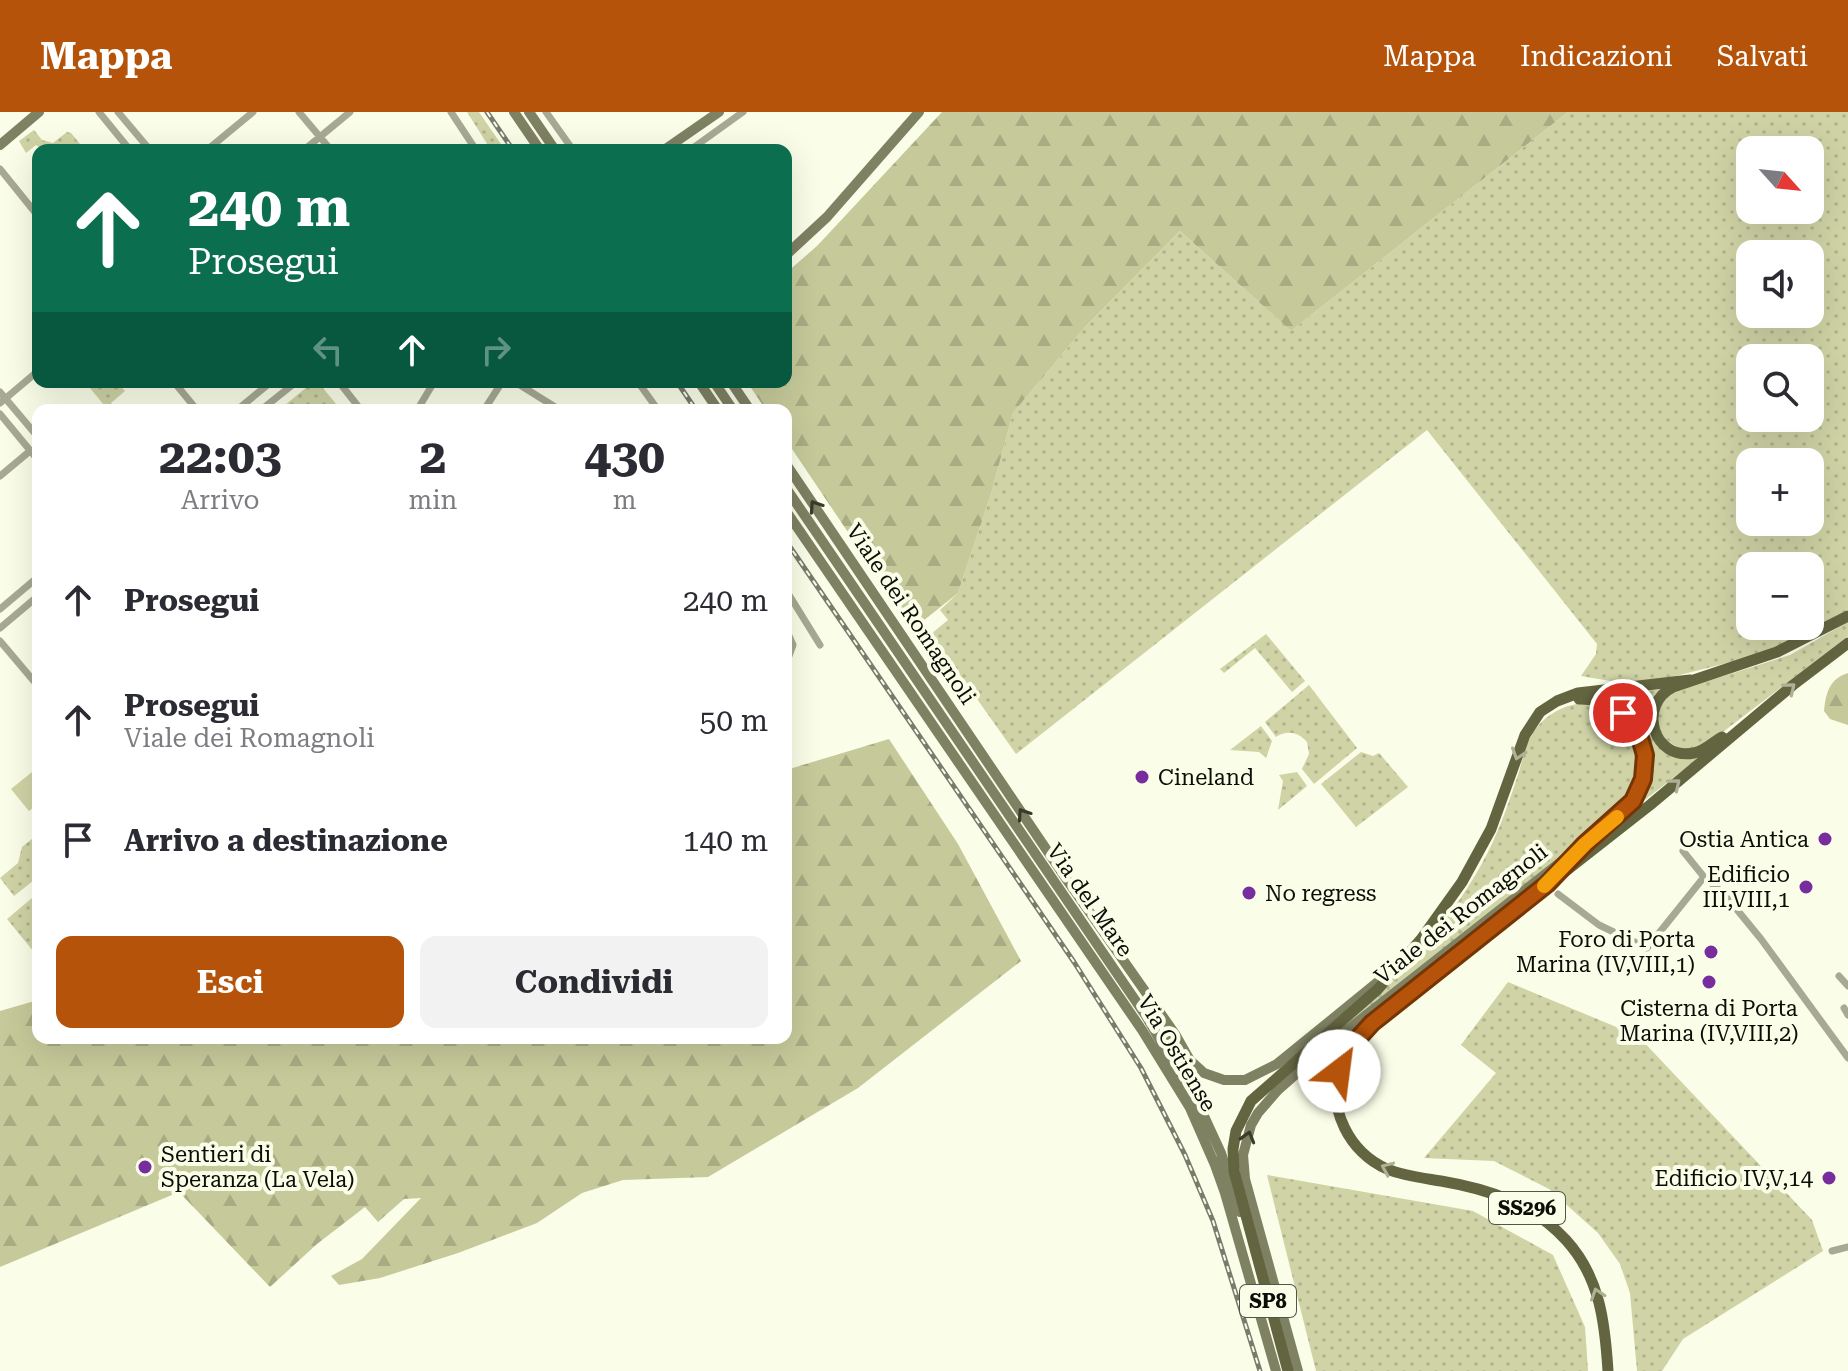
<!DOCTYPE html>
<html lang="it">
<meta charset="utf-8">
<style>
body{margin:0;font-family:"Roboto Serif",serif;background:#f2f2f3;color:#2b2b33;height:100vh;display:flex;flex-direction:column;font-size:30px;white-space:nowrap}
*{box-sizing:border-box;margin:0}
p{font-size:26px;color:#7c7c81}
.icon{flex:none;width:44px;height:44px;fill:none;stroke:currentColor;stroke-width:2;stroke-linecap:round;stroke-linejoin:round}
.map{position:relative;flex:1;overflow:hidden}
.side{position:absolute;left:32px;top:292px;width:760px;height:640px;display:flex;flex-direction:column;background:#fff;border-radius:16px;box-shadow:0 8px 32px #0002}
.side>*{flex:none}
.guide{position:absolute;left:32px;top:32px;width:760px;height:244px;border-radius:16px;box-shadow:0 8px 32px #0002;background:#0b6e4f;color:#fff;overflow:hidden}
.needle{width:52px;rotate:117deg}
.fabs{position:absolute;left:1736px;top:24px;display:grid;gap:16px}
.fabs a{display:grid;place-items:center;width:88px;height:88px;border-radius:16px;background:#fff;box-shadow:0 8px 32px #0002;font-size:40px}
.pin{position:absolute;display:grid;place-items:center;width:68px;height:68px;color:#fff;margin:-34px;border:4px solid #fff;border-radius:50%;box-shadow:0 2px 8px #0007}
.me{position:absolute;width:88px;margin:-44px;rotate:30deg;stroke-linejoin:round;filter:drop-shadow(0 0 6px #0008)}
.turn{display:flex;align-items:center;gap:28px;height:168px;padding:0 24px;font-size:36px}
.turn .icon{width:104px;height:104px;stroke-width:2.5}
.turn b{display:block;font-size:56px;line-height:68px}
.lanes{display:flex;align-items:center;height:76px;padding:0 24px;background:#0003;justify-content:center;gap:40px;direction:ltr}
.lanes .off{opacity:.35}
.eta{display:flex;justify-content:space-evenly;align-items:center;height:136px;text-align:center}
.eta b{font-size:48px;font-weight:700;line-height:56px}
.button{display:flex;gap:16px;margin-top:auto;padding:16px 24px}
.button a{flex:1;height:92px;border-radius:16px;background:#b45309;color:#fff;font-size:32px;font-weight:700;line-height:92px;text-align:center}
.button a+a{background:#f2f2f3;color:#2b2b33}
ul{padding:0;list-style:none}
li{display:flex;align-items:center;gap:24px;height:120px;padding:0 24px}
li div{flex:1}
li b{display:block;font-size:30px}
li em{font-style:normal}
header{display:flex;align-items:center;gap:48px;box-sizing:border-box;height:112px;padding:0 40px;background:#b45309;color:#fff}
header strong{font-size:38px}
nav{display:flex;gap:44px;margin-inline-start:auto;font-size:28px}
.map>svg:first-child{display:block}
.grass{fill:url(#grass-dots);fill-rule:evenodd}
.forest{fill:url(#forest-firs)}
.garden{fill:#cfd3a5}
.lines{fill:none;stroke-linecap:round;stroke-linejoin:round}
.street{stroke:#a7a994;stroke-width:7}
.secondary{stroke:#7f8163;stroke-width:10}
.primary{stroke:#636541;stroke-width:11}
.rail-casing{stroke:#797b6d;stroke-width:5}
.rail{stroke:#fafde7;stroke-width:2;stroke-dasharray:6;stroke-linecap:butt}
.oneway{stroke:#3a3b2b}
.oneway2{stroke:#aeb194}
.route-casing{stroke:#753606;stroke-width:20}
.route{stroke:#b45309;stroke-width:14}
.slow{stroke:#f59e0b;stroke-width:14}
.poi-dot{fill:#782d9f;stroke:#fafde7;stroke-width:3}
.labels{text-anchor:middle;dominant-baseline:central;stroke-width:8;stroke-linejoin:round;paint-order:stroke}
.shield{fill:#fafde7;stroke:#53554a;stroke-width:2}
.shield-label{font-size:20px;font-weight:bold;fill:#0c0d06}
.street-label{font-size:22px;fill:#0c0d06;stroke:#fafde7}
.poi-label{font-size:22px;fill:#0c0d06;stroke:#fafde7;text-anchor:end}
</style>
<header>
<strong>Mappa</strong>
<nav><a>Mappa</a><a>Indicazioni</a><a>Salvati</a></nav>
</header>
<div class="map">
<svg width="1848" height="1259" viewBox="0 0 1848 1259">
<defs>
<pattern id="grass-dots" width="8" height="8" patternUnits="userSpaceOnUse" patternTransform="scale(2)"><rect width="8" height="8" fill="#cfd3a5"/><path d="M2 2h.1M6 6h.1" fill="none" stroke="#b1b48d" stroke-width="1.8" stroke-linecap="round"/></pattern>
<pattern id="forest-firs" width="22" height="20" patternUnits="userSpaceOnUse" patternTransform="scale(2)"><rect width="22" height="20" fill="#c6ca9a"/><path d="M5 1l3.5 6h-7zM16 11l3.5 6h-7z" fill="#a9ac83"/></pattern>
</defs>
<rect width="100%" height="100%" fill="#fafde7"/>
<path class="grass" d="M467 0H479L505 38H491Z
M1568 0H1848V498L1787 530 1751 545 1656 569 1628 572 1581 564 1596 542 1597 532 1427 318 1016 642 931 522 948 508 940 498 958 481 991 382 1013 301 1085 215 1180 119 1291 219ZM1750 38H1810V98H1750ZM1750 142H1810V202H1750ZM1750 246H1810V306H1750ZM1750 350H1810V410H1750ZM1750 454H1810V514H1750Z
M34 18 42 28 53 31 67 20 71 21 85 38H43L36 33 26 41 19 29Z
M85 270H117L125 279 111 291 117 298H108Z
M313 270H318L341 298H279Z
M1848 510V524L1702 636 1686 640 1660 625C1656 601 1653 596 1673 580L1790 543Z
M1266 522 1305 569 1292 580 1255 536 1224 561 1220 557Z
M1309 573 1357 636 1314 672 1302 657 1309 642 1307 630C1298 620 1287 618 1276 625L1265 610Z
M1663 577 1649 598 1674 644 1699 646 1633 697 1646 672 1641 615 1591 585Z
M1584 591C1642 601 1657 653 1622 697L1324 933C1387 875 1449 817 1488 740 1501 714 1510 687 1519 660 1522 649 1525 636 1530 626 1541 605 1561 593 1584 591Z
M1261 614 1272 629 1266 646 1259 640 1230 638Z
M1361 640 1373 644 1379 641 1408 675 1356 715 1321 672Z
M1297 660 1307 674 1278 698 1283 669 1279 663Z
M38 722V765L14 784 0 766 18 751 22 735Z
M38 781V845L7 807Z
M1508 870 1638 924 1812 1108 1823 1139 1683 1227 1662 1259H1637L1630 1181 1620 1152 1598 1121 1549 1077 1494 1049 1424 1046 1496 961 1461 933Z
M1267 1063 1473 1099 1553 1143 1585 1215 1588 1259H1316Z"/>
<path class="forest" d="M942 0H1568L1291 219 1180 119 1085 215 1013 301 991 382 958 481 913 517 786 328V298H766L747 270H786V161L817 134Z
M1848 561V613L1830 607 1824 599C1826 581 1829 567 1848 561Z
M889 627 958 732 1021 849 858 976 708 1065 623 1068 582 1081 537 1111 458 1141 380 1166 339 1173 331 1164 362 1147 421 1086 404 1087 378 1110 365 1095 317 1132 270 1175 179 1080 0 1155V899L38 888V926H786V658Z"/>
<path class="garden" d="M37 656 38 692 29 699 11 677Z"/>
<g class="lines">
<path class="street" d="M99 0 130 38
M118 0 150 38
M299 0 331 38
M451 0 476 38
M546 0 573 38
M207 38 253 0
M304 38 350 0
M690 38 743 0
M0 57 38 104
M174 270 197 298
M339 270 361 298
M515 270 560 298
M638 270 658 298
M0 280 38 325
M0 291 38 259
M419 295 434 270
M237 298 271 270
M261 298 296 270
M484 298 502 270
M0 302 38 348
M0 364 30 339
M786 478 820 533
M0 497 38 465
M0 516 38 484
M786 517 793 533 786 552
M0 529 38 574
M1683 739 1704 765 1725 783 1761 827 1848 946
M1558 782 1599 813 1647 836 1704 765
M1839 864 1848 874
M1844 896 1848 903
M1832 1139 1848 1135"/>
<path class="secondary" d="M514 0 540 38
M529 0 555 38
M0 33 39 0
M664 38 719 0
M786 143 827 105 919 0
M699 270 718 298
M714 270 733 298
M731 270 750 298
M786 352 1067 768 1175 922 1192 952
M786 376 1146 904 1204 1004 1221 1041 1240 1100
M786 399 1142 918 1190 996 1215 1053 1225 1081 1276 1259
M1163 924 1204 961 1224 968H1245L1277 952 1384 865
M1298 1259 1245 1067 1243 1043 1251 1013 1258 1001 1278 978 1337 926 1576 738"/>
<path class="primary" d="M1722 625C1713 630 1705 639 1694 641 1653 649 1637 593 1673 575L1777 540 1848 504
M1573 745C1591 725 1617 711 1633 689 1666 645 1632 586 1579 587
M1288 1259 1234 1059 1233 1037 1236 1019 1251 989 1378 877 1422 826 1462 770 1491 717 1525 623 1540 600 1557 589 1578 581 1690 568
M1608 1259C1605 1211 1600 1165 1566 1128 1532 1091 1488 1077 1441 1069 1423 1066 1404 1064 1387 1057 1350 1041 1326 996 1340 956 1346 938 1359 924 1372 911L1650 693 1793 573 1848 531"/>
<g class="rail-casing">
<path id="rail" d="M487 0 513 38
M677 270 696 298
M786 429 1074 850 1141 956 1185 1043 1213 1109 1260 1259"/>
</g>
<use href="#rail" class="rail"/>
</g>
<defs><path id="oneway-chevron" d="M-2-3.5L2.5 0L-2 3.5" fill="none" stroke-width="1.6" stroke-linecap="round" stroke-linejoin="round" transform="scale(2)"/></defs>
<g class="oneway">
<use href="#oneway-chevron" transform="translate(815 394) rotate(-124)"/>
<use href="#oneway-chevron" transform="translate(1023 702) rotate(-124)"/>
<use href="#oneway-chevron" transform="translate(1248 1025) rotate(-74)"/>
</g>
<g class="oneway2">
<use href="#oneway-chevron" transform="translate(1790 576) rotate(-39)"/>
<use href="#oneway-chevron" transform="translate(1518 642) rotate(108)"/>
<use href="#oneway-chevron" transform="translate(1675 672) rotate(-40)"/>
<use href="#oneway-chevron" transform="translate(1387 1056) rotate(-156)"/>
<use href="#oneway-chevron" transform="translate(1597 1182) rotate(-108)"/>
</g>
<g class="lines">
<g class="route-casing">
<path id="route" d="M1339 959 1351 934 1372 911 1547 772 1585 732 1633 689 1643 667 1645 643 1638 619 1623 601"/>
</g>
<use href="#route" class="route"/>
<path class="slow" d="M1544 774 1585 732 1617 705"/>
</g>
<g class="poi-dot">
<circle cx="1142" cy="665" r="8"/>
<circle cx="1825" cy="727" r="8"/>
<circle cx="1806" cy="775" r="8"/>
<circle cx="1249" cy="781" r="8"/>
<circle cx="1711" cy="840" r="8"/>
<circle cx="1709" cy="870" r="8"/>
<circle cx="145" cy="1055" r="8"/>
<circle cx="1829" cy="1066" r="8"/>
</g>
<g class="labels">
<g class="shield">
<rect x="1489" y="1080" width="76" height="32" rx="6"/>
<rect x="1240" y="1173" width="56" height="32" rx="6"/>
</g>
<g class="shield-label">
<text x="1527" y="1096">SS296</text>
<text x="1268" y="1189">SP8</text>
</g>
<g class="street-label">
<text transform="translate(911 502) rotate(56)">Viale dei Romagnoli</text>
<text transform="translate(1090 788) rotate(55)">Via del Mare</text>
<text transform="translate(1461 802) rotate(-38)">Viale dei Romagnoli</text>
<text transform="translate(1177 941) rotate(59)">Via Ostiense</text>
</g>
<g class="poi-label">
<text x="1158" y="665" text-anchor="start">Cineland</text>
<text x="1809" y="727">Ostia Antica</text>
<text x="1790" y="762">Edificio<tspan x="1790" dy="25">III,VIII,1</tspan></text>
<text x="1265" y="781" text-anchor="start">No regress</text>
<text x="1695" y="827">Foro di Porta<tspan x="1695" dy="25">Marina (IV,VIII,1)</tspan></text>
<text x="1709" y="896" text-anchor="middle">Cisterna di Porta<tspan x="1709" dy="25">Marina (IV,VIII,2)</tspan></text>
<text x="161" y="1042" text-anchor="start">Sentieri di<tspan x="161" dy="25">Speranza (La Vela)</tspan></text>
<text x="1813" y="1066">Edificio IV,V,14</text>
</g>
</g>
</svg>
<div class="fabs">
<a><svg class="needle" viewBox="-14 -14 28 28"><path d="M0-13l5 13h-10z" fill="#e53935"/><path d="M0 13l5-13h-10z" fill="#7c7c81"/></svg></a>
<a><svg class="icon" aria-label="sound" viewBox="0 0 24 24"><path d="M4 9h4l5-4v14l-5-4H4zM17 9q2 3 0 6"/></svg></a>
<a><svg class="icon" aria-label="search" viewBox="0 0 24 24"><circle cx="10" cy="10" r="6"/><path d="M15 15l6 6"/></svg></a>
<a>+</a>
<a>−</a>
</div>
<div class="pin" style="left:1623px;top:601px;background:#d93025"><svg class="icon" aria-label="arrive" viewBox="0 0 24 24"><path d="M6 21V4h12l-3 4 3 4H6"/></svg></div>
<svg class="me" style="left:1339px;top:959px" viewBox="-20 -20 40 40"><circle r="19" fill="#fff"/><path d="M0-13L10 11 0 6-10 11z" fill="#b45309"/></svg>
<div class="guide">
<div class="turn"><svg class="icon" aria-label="ahead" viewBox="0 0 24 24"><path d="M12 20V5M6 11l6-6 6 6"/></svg><div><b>240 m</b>Prosegui</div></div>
<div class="lanes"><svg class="icon off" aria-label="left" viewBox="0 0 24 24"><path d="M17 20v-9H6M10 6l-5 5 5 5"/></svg><svg class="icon" aria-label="ahead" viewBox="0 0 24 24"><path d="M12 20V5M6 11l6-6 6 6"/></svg><svg class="icon off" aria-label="right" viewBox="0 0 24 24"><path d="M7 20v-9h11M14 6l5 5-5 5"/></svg></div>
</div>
<section class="side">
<div class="eta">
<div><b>22:03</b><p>Arrivo</p></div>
<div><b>2</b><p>min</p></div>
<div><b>430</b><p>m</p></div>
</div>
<ul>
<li><svg class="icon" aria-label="ahead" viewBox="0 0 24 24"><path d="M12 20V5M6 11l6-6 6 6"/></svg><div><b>Prosegui</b></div><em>240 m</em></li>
<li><svg class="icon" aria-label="ahead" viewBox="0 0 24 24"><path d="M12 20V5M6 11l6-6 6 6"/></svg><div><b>Prosegui</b><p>Viale dei Romagnoli</p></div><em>50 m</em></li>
<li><svg class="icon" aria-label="arrive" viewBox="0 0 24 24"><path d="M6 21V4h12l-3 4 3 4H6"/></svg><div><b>Arrivo a destinazione</b></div><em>140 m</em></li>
</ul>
<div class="button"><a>Esci</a><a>Condividi</a></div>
</section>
</div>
